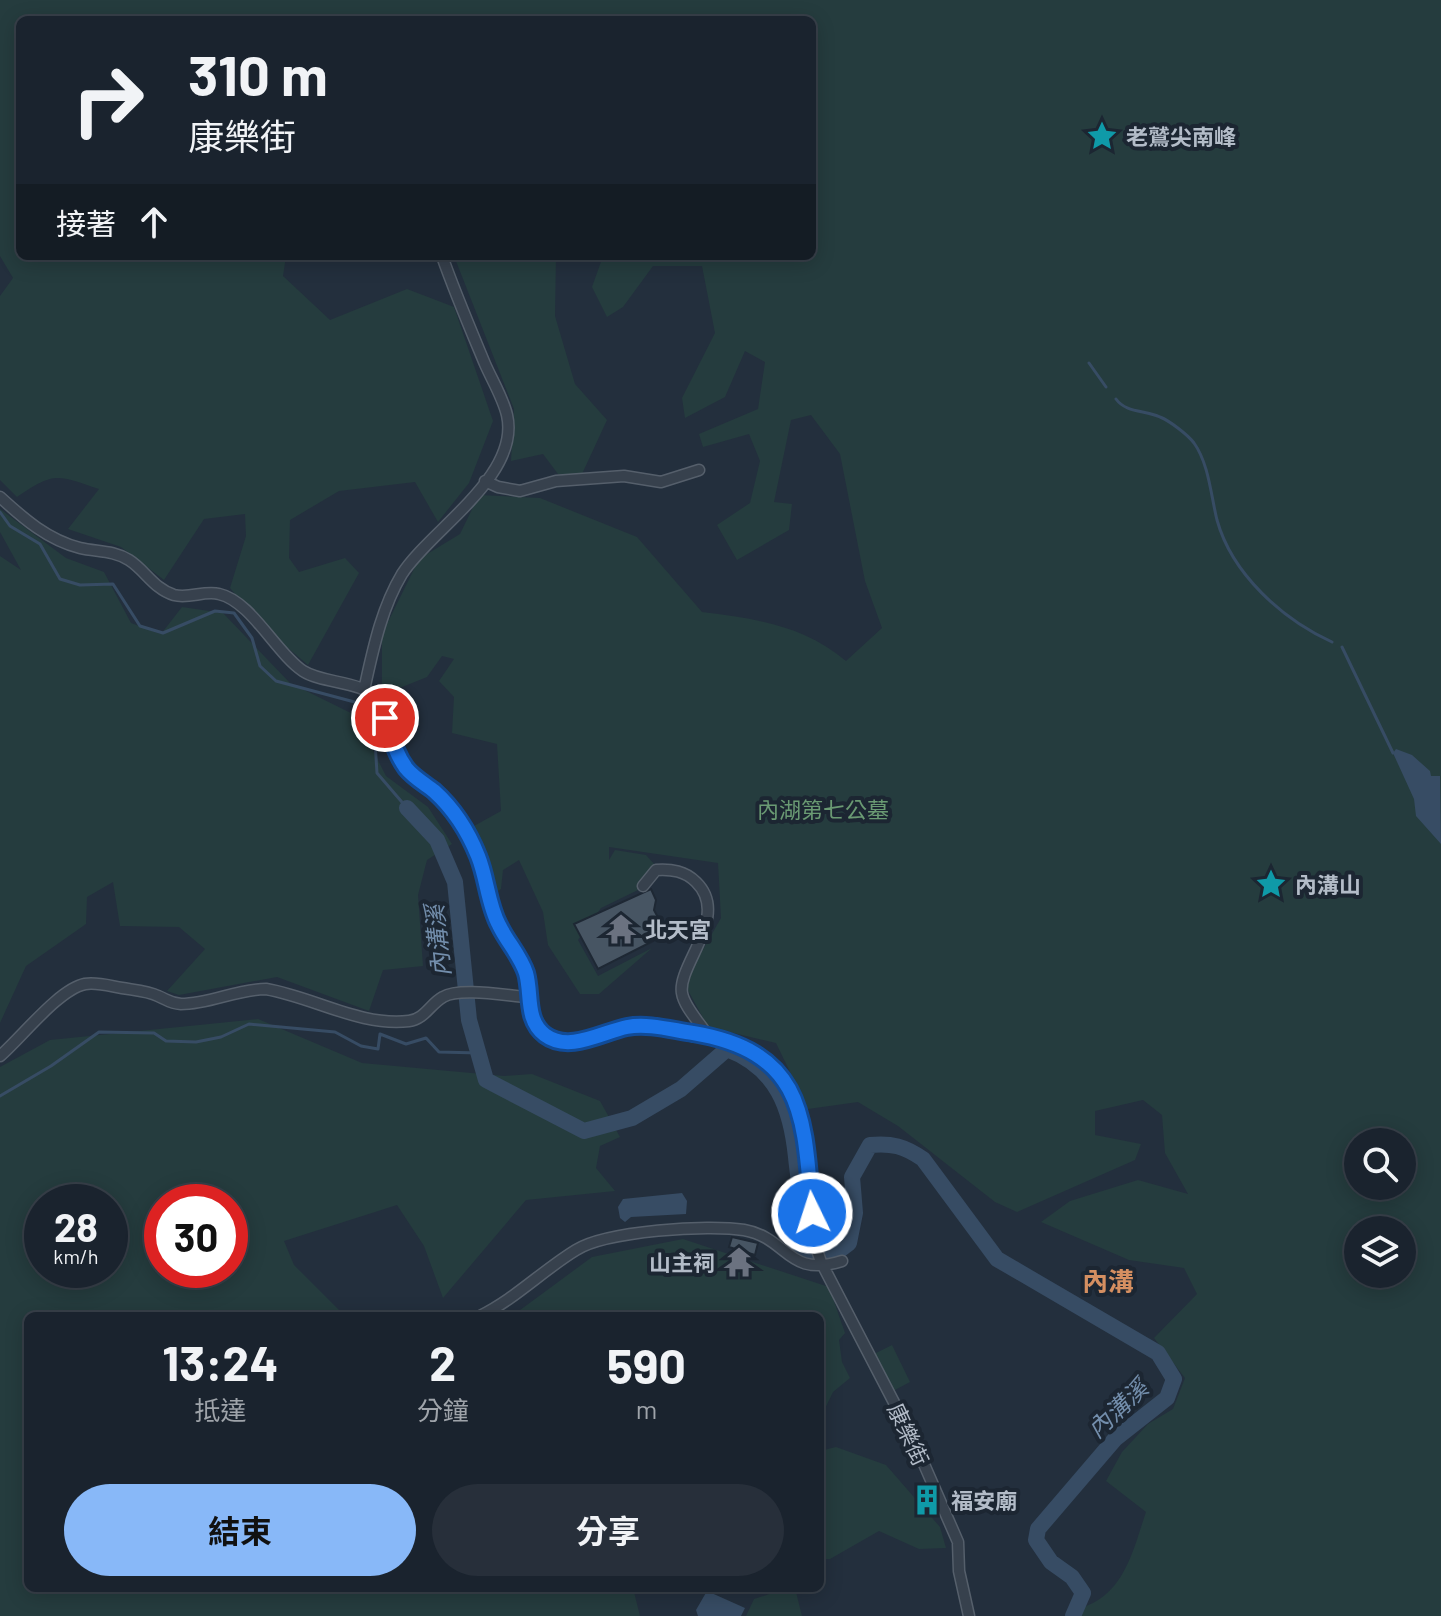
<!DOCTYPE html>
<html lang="zh-TW">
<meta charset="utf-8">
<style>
body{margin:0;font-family:Barlow,"Noto Sans TC",sans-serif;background:#272f3a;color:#f1f3f6;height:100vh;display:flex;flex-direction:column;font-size:30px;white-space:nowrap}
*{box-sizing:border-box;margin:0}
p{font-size:26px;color:#9fa4aa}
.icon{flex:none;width:44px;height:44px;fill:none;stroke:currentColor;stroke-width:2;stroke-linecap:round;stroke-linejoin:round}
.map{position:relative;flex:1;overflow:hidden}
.drawer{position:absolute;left:24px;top:1312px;width:800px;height:280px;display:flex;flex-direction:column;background:#1a232e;border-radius:12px;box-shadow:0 4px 20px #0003,0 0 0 2px #38404a}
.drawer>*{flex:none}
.hud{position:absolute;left:16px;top:16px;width:800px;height:244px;border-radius:12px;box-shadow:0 4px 20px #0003,0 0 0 2px #38404a;background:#1a232e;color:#f1f3f6;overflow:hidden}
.controls{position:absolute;left:1344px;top:1128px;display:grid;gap:16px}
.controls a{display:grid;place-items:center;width:72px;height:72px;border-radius:50%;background:#1a232e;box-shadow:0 4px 20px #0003,0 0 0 2px #38404a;font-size:40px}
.speed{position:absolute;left:24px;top:1184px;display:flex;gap:16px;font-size:40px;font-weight:700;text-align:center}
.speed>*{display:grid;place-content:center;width:104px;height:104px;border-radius:50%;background:#1a232e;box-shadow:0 4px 20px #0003,0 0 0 2px #38404a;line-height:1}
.speed small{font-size:20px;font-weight:400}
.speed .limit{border:12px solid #d22;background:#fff;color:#111}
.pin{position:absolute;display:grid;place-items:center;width:68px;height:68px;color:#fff;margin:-34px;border:4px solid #fff;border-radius:50%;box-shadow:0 2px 8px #0007}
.me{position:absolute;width:88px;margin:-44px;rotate:356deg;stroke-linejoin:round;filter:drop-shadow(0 0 6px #0008)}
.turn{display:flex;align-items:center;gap:28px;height:168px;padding:0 40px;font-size:36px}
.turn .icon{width:104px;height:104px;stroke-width:2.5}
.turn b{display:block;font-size:56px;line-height:68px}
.then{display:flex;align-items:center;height:76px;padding:0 40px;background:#0003;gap:16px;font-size:30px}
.eta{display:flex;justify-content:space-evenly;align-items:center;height:136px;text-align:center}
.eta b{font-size:48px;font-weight:700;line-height:56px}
.primary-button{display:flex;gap:16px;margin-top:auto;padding:16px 40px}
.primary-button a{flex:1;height:92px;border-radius:48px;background:#88b8f8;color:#111;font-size:32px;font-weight:700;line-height:92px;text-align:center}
.primary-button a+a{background:#272f3a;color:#f1f3f6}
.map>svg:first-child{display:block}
.green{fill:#253c3e;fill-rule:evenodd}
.water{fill:#374c64}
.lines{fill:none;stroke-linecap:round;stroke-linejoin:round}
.stream{stroke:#374c64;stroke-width:3}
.river{stroke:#374c64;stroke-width:16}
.building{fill:#475563;stroke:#1e2834;stroke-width:2}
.minor-casing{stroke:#555f6b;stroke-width:13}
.minor{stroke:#37414d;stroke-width:10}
.route-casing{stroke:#114b97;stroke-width:20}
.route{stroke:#1a73e8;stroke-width:14}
.labels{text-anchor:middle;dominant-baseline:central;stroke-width:8;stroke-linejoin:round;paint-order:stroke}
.poi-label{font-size:22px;font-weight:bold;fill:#b3bcc8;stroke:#1c2632;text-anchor:start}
.park-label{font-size:22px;fill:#6a9a73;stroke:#1c2632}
.street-label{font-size:22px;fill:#b3bcc8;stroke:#1c2632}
.water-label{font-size:24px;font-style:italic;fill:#738eac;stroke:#1c2632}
.quarter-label{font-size:26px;font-weight:bold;fill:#d58f61;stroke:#1c2632}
</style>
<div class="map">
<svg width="1441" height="1616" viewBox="0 0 1441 1616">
<rect width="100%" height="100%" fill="#232f3d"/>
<path class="green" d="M0 0H1441V1616H1079L1080 1608C1124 1596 1133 1550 1146 1512L1106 1481 1122 1452 1148 1424 1173 1409 1185 1378 1154 1338 1197 1294 1184 1268 1129 1260 1041 1222 1070 1201 1138 1180 1188 1194 1165 1153 1162 1115 1143 1100 1095 1111V1135L1141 1144 1135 1160 1017 1212 995 1202 898 1126 858 1102 808 1109 776 1043 708 1027 684 983 721 918 718 863 609 847V860L615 850 646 855 655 865 638 890 601 908 578 940 598 976 652 948 599 994H580L548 945 543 912 519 860 503 870 501 889 495 893 474 826 501 811 497 744 452 733 454 697 439 681 454 659 442 656 427 677 397 689 412 721 397 738 382 698V634L419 559 460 534 479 495 540 498 637 537 702 612C757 619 803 625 846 661L882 628 865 581 840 454 811 415 791 420 774 502 792 504 789 530 737 560 717 525 750 503 760 461 749 434 703 447 699 434 758 409 765 362 745 351 725 397 685 418 682 398 715 333 702 266H653L623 307 607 317 592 287 603 256H812V20H20V256H286L283 276 330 320 407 289 454 307 493 421 469 483 438 522 415 482 339 491 290 520 289 558 299 572 345 558 359 573 308 665 261 625 230 588 246 536 245 514 204 519 164 580 121 547 68 529 99 489C57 475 55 471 17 497L0 480V296L13 278 0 256ZM1358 1142H1402V1186H1358ZM1358 1230H1402V1274H1358Z
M454 256H556L555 316 575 384 607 420 582 474H558L543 454 511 461 514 409Z
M0 509 66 558 104 572 131 623 161 634 182 607 223 613 290 683 355 715 386 776 428 807 452 844 427 860 418 895 423 966 383 970 369 1011 277 977 179 995 167 991 205 949 179 927 120 926 113 882 87 897 86 924 26 966 0 1023V556L21 570 0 532Z
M258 1019 362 1063 504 1076 532 1074 600 1101 620 1137 600 1146 596 1168 615 1191 526 1200 443 1298 424 1246 397 1205 284 1241 294 1265 345 1316H28V1588H633L640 1616H0V1067L50 1040ZM42 1202H110V1270H42ZM162 1202H230V1270H162Z
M683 1239 829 1287 845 1333 839 1340 842 1362 850 1378 833 1392 820 1419V1316H512L592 1257Z
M892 1345 910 1382 893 1391 874 1354Z
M836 1447 886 1465 940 1527 946 1548 919 1549 879 1531 830 1559H820V1451Z
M788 1588H795L802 1616H746L754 1599Z"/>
<path class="water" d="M1396 749 1412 755 1430 771 1431 776H1440L1441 844 1416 816 1414 799 1393 753Z
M682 1193 687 1201 686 1214 631 1217 625 1222 620 1218 618 1207 623 1199Z
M707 1591 745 1608 741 1616H698L696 1610Z"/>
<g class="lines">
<path class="stream" d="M1089 363 1106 387
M1116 399C1126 413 1145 410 1160 417 1170 421 1188 435 1194 443 1209 464 1211 496 1217 520 1232 574 1282 619 1332 642
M0 512 10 526 40 544 60 579 80 585 113 584 140 626 163 633 215 611 234 613 252 638 260 666 276 681 362 704 374 726 377 773 407 808
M1342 647 1393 753
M0 1096 51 1066 99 1032 154 1033 166 1041 196 1042 221 1037 249 1024 335 1032 361 1046 378 1049 380 1034 406 1044 426 1038 439 1052 479 1053"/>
<path class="river" d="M407 808 437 840 455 882 469 1020 486 1080 584 1131 632 1118 681 1089 727 1049C777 1068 791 1108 796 1157 797 1169 800 1183 799 1195 797 1215 793 1229 798 1250L809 1255H827
M833 1255 849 1243 855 1213 852 1177 870 1145C892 1143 904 1146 923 1159L997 1259 1158 1353 1174 1379 1167 1398 1115 1439 1038 1529 1036 1540 1051 1562 1072 1577 1083 1593 1073 1616"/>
</g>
<path class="building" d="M651 889 656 900 654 910 667 934 598 969 574 924Z
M732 1237 758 1243 755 1255 729 1247Z"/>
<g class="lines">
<g class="minor-casing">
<path id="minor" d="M485 481 498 487 520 491 556 481 624 476 661 482 699 470
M0 497C24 519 48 540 80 548 97 552 113 550 129 560 145 570 154 589 174 595 189 599 205 590 219 594 251 601 276 653 303 671 325 685 363 679 379 702 390 718 388 741 399 756 413 779 438 789 453 810 469 833 480 859 489 885 492 897 493 911 498 923 503 936 515 947 521 961 531 984 524 1015 543 1033 569 1059 612 1024 641 1025 672 1027 713 1033 742 1045 830 1081 795 1193 821 1262L913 1439 958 1542 959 1571 969 1616
M364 690C373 650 381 609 402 574 430 530 521 476 507 415 503 398 492 380 485 364 470 328 455 293 442 256
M643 886 656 870C672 869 685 871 696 882 731 916 677 965 682 993 684 1007 701 1024 708 1036
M0 1056C22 1037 59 989 85 984 97 982 110 986 122 988 133 990 148 991 158 996 168 1000 169 1003 181 1004 210 1004 237 989 266 989 313 997 361 1027 409 1021 425 1019 430 1004 443 997 460 987 508 996 528 997
M480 1316C515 1299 543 1270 576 1250 606 1231 709 1224 744 1230 789 1238 786 1278 842 1261"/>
</g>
<use href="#minor" class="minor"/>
</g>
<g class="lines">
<g class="route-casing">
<path id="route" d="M385 718C391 735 395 753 406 768 413 777 425 784 434 791 454 809 468 831 478 856 487 878 488 905 499 925 507 942 520 955 526 973 532 994 525 1020 545 1035 569 1053 602 1032 627 1027 648 1023 672 1030 693 1033 806 1052 804 1118 812 1213"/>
</g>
<use href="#route" class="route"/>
</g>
<defs>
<g id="sight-bare" transform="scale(2.4)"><path d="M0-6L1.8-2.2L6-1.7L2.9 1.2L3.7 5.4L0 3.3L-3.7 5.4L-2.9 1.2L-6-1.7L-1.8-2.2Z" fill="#0f9aa8" stroke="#1c2632" stroke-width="2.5" paint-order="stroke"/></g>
<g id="temple-bare" transform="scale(2.4)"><path d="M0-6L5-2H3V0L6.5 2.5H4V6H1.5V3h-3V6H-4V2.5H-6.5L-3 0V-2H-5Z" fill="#6b7280" stroke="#1c2632" stroke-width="2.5" paint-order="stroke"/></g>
<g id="building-bare" transform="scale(2.4)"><path d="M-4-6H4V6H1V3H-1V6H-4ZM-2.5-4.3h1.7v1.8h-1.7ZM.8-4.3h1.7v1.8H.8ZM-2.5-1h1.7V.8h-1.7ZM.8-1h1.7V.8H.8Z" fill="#0f9aa8" stroke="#1c2632" stroke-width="2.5" paint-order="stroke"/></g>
</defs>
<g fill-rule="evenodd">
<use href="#sight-bare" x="1102" y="136"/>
<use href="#sight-bare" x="1271" y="884"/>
<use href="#temple-bare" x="621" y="929"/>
<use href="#temple-bare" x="739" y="1262"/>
<use href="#building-bare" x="927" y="1500"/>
</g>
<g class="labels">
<g class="poi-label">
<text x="1126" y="136">老鷲尖南峰</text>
<text x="1295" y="884">內溝山</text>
<text x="645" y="929">北天宮</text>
<text x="715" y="1262" text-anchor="end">山主祠</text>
<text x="951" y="1500">福安廟</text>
</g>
<g class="park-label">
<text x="823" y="809">內湖第七公墓</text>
</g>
<g class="street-label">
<text transform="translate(909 1434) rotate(65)">康樂街</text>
</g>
<g class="water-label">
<text transform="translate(437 941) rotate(-96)">內溝溪</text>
<text transform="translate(1117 1408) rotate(-43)">內溝溪</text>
</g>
<g class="quarter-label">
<text x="1108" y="1280">內溝</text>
</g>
</g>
</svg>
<div class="controls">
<a><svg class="icon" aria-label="search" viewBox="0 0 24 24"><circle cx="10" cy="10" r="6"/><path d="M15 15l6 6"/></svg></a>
<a><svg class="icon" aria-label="layers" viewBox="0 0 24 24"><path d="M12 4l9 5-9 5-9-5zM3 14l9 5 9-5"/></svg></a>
</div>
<div class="speed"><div>28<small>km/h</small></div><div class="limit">30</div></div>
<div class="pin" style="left:385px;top:718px;background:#d93025"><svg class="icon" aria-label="arrive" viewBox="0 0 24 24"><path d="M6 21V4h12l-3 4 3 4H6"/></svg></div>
<svg class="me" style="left:812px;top:1213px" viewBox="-20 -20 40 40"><circle r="17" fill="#1a73e8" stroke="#fff" stroke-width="3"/><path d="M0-11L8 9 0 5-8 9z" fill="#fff"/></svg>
<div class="hud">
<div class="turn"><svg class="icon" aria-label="right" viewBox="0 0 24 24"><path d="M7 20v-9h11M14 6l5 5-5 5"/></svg><div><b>310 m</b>康樂街</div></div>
<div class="then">接著<svg class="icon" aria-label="ahead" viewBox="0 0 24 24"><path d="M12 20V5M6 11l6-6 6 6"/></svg></div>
</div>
<section class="drawer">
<div class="eta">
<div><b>13:24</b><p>抵達</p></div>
<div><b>2</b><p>分鐘</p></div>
<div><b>590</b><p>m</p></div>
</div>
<div class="primary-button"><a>結束</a><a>分享</a></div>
</section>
</div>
